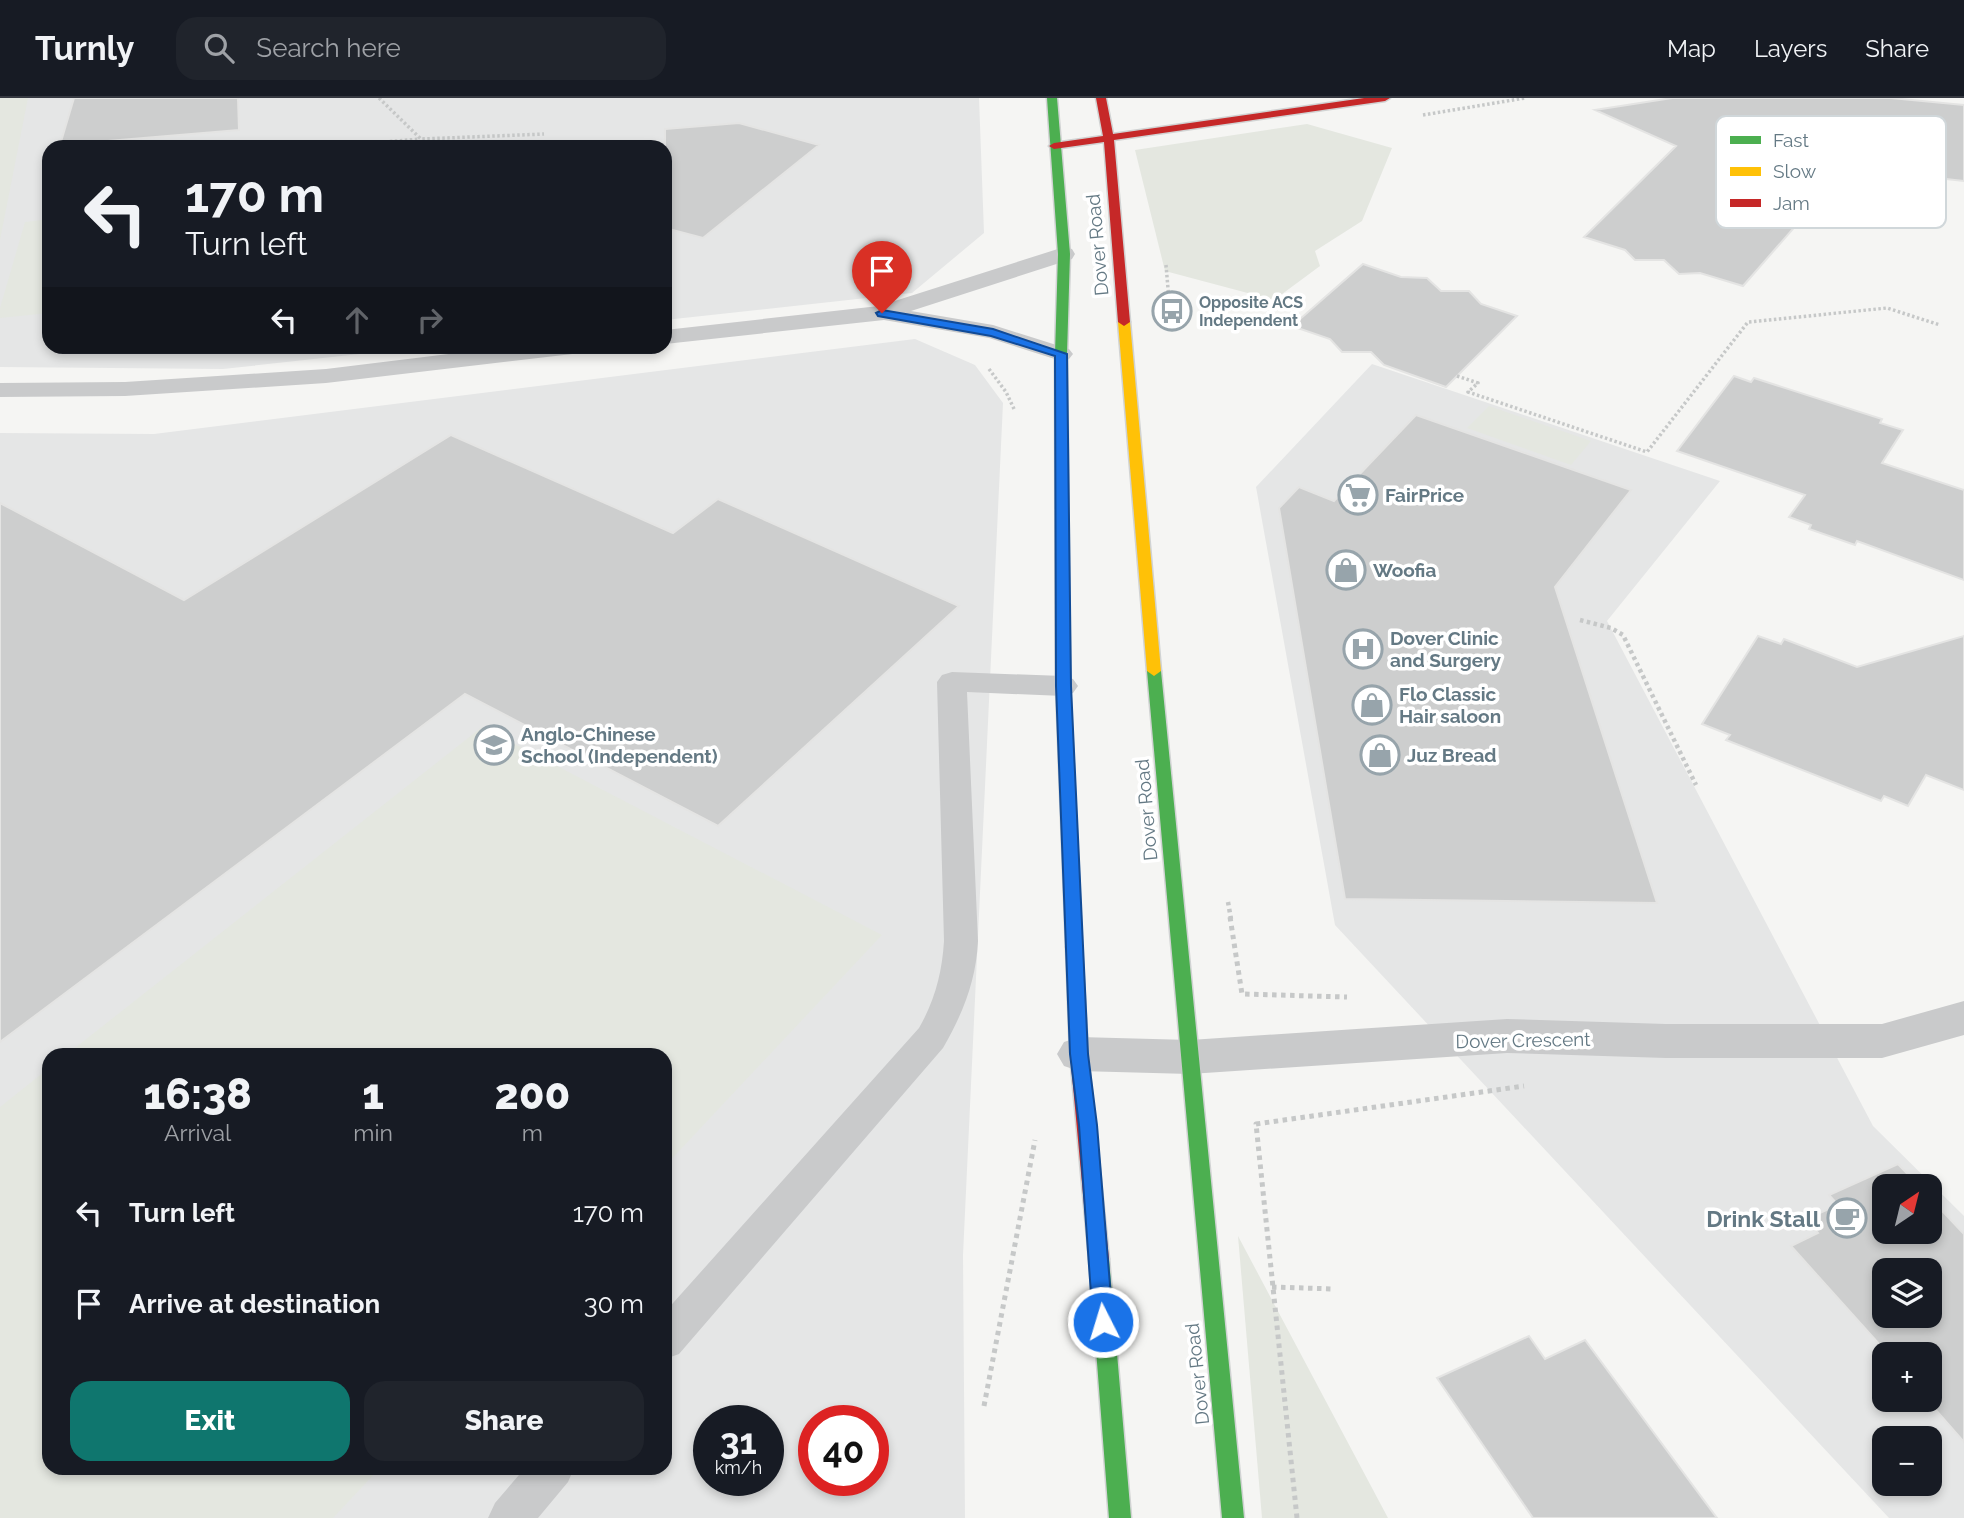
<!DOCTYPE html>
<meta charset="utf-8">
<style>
body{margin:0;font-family:Raleway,sans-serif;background:#20242c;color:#f1f3f6;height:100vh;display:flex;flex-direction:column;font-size:26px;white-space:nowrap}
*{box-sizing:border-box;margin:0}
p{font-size:23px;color:#9ea1a6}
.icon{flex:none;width:38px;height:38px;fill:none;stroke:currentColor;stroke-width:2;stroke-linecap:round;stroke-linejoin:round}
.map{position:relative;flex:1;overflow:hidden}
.panel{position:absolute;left:42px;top:950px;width:630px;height:427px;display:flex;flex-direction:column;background:#171b24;border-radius:21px;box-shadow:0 4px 10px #0003}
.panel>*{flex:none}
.banner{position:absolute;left:42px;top:42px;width:630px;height:214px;border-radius:21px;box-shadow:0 4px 10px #0003;background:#171b24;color:#f1f3f6;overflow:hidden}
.needle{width:46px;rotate:35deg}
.controls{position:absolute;left:1872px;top:1076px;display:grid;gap:14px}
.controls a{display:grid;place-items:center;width:70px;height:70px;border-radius:14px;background:#171b24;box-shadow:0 4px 10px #0003;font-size:35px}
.speed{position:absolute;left:693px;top:1307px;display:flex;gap:14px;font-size:35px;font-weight:700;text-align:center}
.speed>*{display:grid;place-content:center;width:91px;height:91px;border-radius:50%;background:#171b24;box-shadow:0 4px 10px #0003;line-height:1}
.speed small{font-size:18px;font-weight:400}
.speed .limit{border:10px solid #d22;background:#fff;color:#111}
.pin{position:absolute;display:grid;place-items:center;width:60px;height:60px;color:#fff;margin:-72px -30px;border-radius:50% 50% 50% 0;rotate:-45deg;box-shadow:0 0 7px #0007}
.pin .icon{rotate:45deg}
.me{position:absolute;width:77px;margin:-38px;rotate:355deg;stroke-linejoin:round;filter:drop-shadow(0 0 5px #0008)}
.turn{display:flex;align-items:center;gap:24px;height:147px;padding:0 28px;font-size:32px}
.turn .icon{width:91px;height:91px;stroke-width:2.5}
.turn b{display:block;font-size:49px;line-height:60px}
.lanes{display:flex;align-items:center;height:66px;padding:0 28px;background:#0003;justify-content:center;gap:35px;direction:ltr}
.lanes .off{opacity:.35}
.eta{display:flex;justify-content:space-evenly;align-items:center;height:119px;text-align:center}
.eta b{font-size:42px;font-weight:800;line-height:49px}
.cta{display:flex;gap:14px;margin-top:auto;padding:14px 28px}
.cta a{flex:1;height:80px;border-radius:21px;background:#0f766e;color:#fff;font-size:28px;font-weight:800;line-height:80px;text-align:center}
.cta a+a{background:#20242c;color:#f1f3f6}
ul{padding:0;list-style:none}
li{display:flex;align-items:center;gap:21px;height:91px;padding:0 28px}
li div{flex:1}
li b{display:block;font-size:26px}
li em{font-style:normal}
header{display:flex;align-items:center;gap:42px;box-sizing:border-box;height:98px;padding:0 35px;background:#171b24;border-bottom:2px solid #363941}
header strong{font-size:33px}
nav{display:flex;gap:38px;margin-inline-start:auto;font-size:24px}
.search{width:490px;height:63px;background:#20242c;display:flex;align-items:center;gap:18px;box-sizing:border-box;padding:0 24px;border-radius:21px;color:#9ea1a6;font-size:26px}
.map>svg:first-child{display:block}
.built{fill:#e5e6e6;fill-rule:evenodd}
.green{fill:#e4e7e0}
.building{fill:#cdcece;stroke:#e4e4e3;stroke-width:2;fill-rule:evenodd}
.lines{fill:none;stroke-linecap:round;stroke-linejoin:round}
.fast-casing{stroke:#d1d3d3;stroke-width:3}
.slow-casing{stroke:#d1d3d3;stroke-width:3}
.jam-casing{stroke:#d1d3d3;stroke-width:3}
.path-far2{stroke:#c6c8c8;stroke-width:3.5;stroke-dasharray:2.5 2.5;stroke-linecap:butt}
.path-far1{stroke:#c6c8c8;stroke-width:4.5;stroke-dasharray:3.5 3.5;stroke-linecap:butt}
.path{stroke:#c6c8c8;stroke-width:5;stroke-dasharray:4.5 4.5;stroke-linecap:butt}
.lane{fill:#c9cacb;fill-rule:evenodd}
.street{fill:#c9cacb;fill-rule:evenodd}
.fast{fill:#4caf50;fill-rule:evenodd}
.slow{fill:#ffc107;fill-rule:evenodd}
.jam{fill:#c62828;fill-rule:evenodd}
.route{fill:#1a73e8;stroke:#114b97;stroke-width:2}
.labels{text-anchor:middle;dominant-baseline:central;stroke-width:7;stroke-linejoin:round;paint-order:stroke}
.far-poi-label{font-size:16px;font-weight:bold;fill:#647984;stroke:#fff;text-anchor:start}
.street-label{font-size:19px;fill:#647984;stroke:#fff}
.poi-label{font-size:19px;font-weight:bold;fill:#647984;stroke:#fff;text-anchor:start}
.near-poi-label{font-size:23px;font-weight:bold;fill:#647984;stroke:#fff;text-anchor:end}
.key{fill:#fff;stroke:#d0d7da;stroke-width:2}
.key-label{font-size:19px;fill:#647984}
</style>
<header>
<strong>Turnly</strong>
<div class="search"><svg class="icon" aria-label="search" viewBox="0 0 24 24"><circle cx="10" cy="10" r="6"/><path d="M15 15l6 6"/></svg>Search here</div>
<nav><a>Map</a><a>Layers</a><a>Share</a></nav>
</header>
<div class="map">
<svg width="1964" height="1420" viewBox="0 0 1964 1420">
<rect width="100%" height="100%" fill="#f5f5f3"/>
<path class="built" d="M0 0H979L984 135 912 195 665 222V49H49V248L424 249 223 271 0 269Z
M915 241 975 267 1003 305 963 1157 965 1420H0V335L154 336ZM49 957H665V1370H49ZM709 1323H768V1382H709ZM814 1323H873V1382H814Z
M1372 266 1720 383 1607 523 1873 1028 1964 1118V1420H1889L1335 827 1256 389ZM1885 1088H1930V1134H1885ZM1885 1172H1930V1218H1885ZM1885 1256H1930V1302H1885ZM1885 1340H1930V1386H1885Z"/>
<path class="green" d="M0 0H28L0 142Z
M1307 26 1392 50 1362 123 1315 153 1320 168 1274 202 1165 173 1135 52Z
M49 121V215L0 220V210L25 124Z
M1489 308 1591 343 1571 367 1467 330Z
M482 629 882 837 665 1068V957H66Z
M49 970V1370H380L333 1420H0V1009Z
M1238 1138 1388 1420H1262Z"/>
<path class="building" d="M74 0H238L239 32 60 47Z
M1672 0H1891L1964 7V83L1846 70 1743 188 1700 175 1679 176 1664 162H1635L1625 152 1584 139 1676 48 1595 12Z
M739 25 819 47 703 140 665 130V31Z
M1363 166 1401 179 1427 180 1441 193H1469L1481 206 1517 218 1446 289 1384 267 1371 254H1342L1330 241 1292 228Z
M1734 278 1751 284 1754 280 1882 321 1880 325 1903 332 1882 365 1964 392V482L1857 443 1855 447 1809 431 1811 427 1789 419 1805 397 1677 353Z
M1416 317 1631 392 1555 489 1657 805 1345 801 1279 410 1299 389 1334 403Z
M451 337 673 435 718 401 959 508 718 728 465 596 0 944V405L184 502Z
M1758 538 1781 546 1784 541 1857 569 1964 538V692L1926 677 1908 708 1884 698 1881 703 1726 642 1730 637 1702 626Z
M1898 1066 1919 1088H1885V1134H1930V1100L1964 1136V1344L1927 1302H1930V1256H1888L1791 1148 1818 1135 1806 1121 1838 1107 1829 1097ZM1885 1172H1930V1218H1885Z
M1529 1238 1545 1261 1585 1242 1717 1420H1533L1437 1280Z"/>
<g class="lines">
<g class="fast-casing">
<path id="fast" d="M1047 0H1057L1070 156 1067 256 1070 588 1082 849 1080 854H1068L1066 849 1056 588 1055 256 1058 156Z
M1154 568 1161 573 1244 1420H1222L1147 573Z
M1099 1153 1106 1155 1109 1161 1131 1420H1109L1089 1161 1092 1155Z"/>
</g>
<g class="slow-casing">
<path id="slow" d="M1124 220 1130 224 1161 573 1154 578 1147 573 1118 224Z"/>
</g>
<g class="jam-casing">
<path id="jam" d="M1096 0H1106L1113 36 1364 0H1390L1385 3 1114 42 1130 224 1124 228 1118 224 1104 44 1054 51 1049 48 1054 45 1103 38Z
M1074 843 1080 844 1082 849 1088 956 1109 1161 1106 1167 1099 1169 1092 1167 1089 1161 1070 956 1066 849 1068 844Z"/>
</g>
<path class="path-far2" d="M379 0 421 41 544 36
M1423 17 1525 0
M360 46 420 41
M1166 167 1170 214
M989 271 1006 294 1014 311
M1457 278 1478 285 1468 294 1647 354 1748 224 1887 210 1940 227"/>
<path class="path-far1" d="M1580 522 1611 530 1623 537 1696 687
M1228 804 1231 821"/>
<path class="path" d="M1230 819 1242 896 1347 899
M1272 1189 1334 1191
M984 1308 1035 1042
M1297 1420 1256 1026 1524 988"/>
<path class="lane" d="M1064 149 1072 151 1075 156 1072 161 911 213 993 227 1069 251 1073 256 1069 261 1061 263 989 240 884 222 665 246V232L879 208Z
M515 248H593L589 253 581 255 326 285 125 298 0 299V285L125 284 326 271Z
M952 574 1063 578 1073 581 1078 588 1073 595 1063 598 967 594 978 843C976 883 963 915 943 950L679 1256 665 1261V1214L919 930C935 902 942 875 944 843L937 584 942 577Z
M525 1370H574L568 1384 538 1420H488L495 1405Z"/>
<path class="street" d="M1964 903V937L1882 960H1666L1507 955 1190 976 1079 973 1064 968 1057 956 1064 944 1079 939 1190 942 1507 921 1666 926H1882Z"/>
<use href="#fast" class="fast"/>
<use href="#slow" class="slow"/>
<use href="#jam" class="jam"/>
</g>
<path class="route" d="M882 212 993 231 1067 256 1071 588 1088 956 1097 1027 1113 1224 1110 1230 1103 1233 1096 1230 1093 1224 1079 1027 1070 956 1056 588 1055 258 991 238 878 218 876 215Z"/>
<defs>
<g id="bus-ring" transform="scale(2.0125)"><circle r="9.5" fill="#fff" stroke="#97a4ab" stroke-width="1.5"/><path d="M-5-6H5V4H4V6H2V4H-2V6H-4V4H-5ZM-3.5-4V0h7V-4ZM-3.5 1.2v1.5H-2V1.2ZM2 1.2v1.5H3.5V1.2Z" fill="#97a4ab"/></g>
<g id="supermarket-ring" transform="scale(2.0125)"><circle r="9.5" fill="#fff" stroke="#97a4ab" stroke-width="1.5"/><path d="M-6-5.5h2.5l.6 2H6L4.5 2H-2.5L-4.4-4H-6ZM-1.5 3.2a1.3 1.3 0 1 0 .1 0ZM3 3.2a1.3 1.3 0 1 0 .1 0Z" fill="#97a4ab"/></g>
<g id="shop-ring" transform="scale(2.0125)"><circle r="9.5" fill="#fff" stroke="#97a4ab" stroke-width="1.5"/><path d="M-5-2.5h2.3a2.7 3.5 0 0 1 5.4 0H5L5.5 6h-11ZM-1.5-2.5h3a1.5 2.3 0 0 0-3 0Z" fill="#97a4ab"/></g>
<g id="hospital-ring" transform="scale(2.0125)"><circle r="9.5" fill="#fff" stroke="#97a4ab" stroke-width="1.5"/><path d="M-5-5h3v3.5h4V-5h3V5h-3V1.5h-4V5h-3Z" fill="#97a4ab"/></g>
<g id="university-ring" transform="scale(2.0125)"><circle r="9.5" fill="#fff" stroke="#97a4ab" stroke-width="1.5"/><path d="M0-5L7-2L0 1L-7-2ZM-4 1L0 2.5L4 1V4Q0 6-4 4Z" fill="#97a4ab"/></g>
<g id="cafe-ring" transform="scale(2.0125)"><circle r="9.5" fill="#fff" stroke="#97a4ab" stroke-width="1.5"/><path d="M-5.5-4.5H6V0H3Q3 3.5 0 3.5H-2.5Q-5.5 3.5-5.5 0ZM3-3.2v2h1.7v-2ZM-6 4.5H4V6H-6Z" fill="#97a4ab"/></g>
</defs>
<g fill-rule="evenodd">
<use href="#bus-ring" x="1172" y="213"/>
<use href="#supermarket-ring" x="1358" y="397"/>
<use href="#shop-ring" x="1346" y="472"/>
<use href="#hospital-ring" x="1363" y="551"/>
<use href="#shop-ring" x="1372" y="607"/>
<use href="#university-ring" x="494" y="647"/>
<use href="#shop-ring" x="1380" y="657"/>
<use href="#cafe-ring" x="1847" y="1120"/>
</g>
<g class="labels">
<g class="far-poi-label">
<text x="1199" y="204">Opposite ACS<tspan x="1199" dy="18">Independent</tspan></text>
</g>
<g class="street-label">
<text transform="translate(1097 147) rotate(-95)">Dover Road</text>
<text transform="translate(1146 712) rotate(-95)">Dover Road</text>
<text transform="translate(1523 942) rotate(-1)">Dover Crescent</text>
<text transform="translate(1197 1276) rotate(-96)">Dover Road</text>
</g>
<g class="poi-label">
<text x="1385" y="397">FairPrice</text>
<text x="1373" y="472">Woofia</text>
<text x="1390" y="540">Dover Clinic<tspan x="1390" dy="22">and Surgery</tspan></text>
<text x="1399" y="596">Flo Classic<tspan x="1399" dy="22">Hair saloon</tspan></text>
<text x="521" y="636">Anglo-Chinese<tspan x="521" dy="22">School (Independent)</tspan></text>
<text x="1407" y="657">Juz Bread</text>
</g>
<g class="near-poi-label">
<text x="1820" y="1120">Drink Stall</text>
</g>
</g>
<rect x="1716" y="18" width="230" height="112" rx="10" class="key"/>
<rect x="1730" y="38" width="31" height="8" fill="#4caf50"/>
<rect x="1730" y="69" width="31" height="9" fill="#ffc107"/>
<rect x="1730" y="101" width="31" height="8" fill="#c62828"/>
<g class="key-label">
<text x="1773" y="49">Fast</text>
<text x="1773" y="80">Slow</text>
<text x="1773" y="112">Jam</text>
</g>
</svg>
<div class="controls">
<a><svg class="needle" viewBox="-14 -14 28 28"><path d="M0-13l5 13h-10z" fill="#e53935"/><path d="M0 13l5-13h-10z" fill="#9ea1a6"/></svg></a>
<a><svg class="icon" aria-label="layers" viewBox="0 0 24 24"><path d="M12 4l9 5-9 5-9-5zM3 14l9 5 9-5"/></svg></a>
<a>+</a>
<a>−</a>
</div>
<div class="speed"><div>31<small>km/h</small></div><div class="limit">40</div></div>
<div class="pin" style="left:882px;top:215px;background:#d93025"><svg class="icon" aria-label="arrive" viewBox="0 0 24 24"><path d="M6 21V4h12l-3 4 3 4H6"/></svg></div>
<svg class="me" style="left:1103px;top:1224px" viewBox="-20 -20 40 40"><circle r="17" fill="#1a73e8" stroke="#fff" stroke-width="3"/><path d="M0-11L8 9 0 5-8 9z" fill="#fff"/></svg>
<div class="banner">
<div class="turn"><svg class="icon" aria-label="left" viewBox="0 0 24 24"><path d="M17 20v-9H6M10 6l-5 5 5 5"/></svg><div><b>170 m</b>Turn left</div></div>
<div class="lanes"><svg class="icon" aria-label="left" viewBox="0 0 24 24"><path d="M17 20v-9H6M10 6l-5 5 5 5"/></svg><svg class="icon off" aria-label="ahead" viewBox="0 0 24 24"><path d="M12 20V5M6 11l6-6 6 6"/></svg><svg class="icon off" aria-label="right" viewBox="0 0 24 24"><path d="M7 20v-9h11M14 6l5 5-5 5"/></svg></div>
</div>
<section class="panel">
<div class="eta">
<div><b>16:38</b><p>Arrival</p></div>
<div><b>1</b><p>min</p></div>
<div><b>200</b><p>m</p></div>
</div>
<ul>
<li><svg class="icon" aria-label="left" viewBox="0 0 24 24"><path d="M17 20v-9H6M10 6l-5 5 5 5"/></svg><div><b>Turn left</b></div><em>170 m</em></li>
<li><svg class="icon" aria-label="arrive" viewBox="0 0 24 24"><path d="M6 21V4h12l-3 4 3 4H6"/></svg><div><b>Arrive at destination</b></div><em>30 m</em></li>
</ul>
<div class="cta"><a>Exit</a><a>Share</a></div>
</section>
</div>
